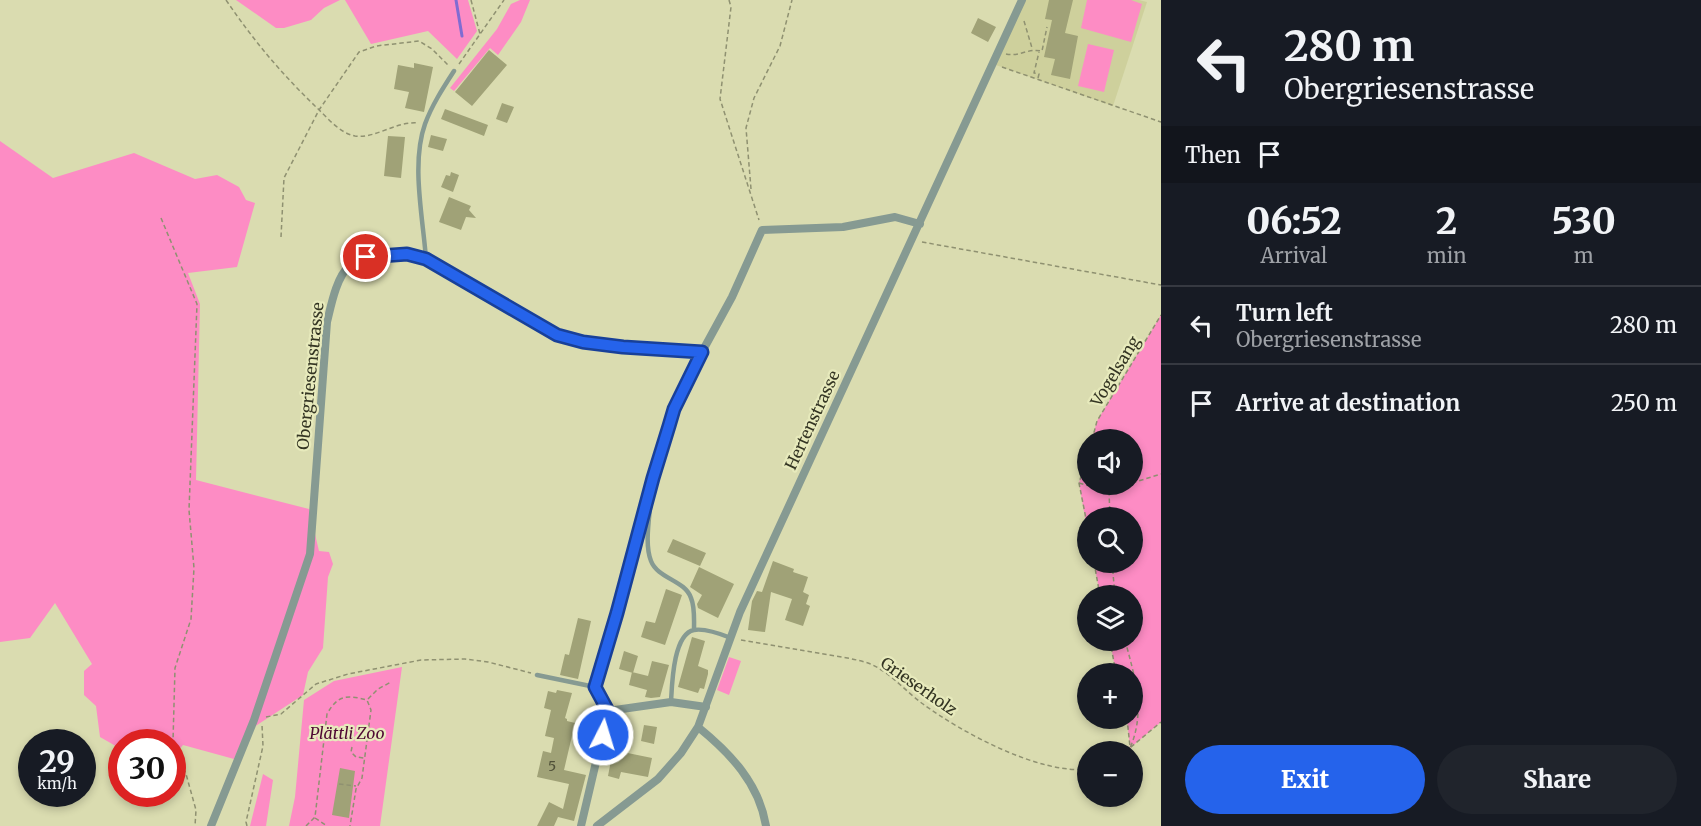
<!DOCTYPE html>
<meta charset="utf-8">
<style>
body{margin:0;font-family:Merriweather,serif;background:#20242c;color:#f1f3f6;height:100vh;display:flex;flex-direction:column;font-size:22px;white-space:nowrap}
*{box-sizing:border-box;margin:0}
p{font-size:20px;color:#9ea1a6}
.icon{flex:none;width:33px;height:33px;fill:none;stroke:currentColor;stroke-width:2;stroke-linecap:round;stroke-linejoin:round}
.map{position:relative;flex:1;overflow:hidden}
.drawer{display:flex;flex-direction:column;background:#171b24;width:540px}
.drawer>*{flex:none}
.banner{background:#171b24;color:#f1f3f6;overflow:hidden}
.fabs{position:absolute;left:1077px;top:429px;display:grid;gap:12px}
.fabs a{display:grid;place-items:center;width:66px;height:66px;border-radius:50%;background:#171b24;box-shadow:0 3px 9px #0003;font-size:30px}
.speed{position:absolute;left:18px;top:729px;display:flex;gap:12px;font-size:30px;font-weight:700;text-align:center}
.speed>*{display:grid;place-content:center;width:78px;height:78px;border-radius:50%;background:#171b24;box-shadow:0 3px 9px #0003;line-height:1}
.speed small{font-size:15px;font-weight:400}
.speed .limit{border:9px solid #d22;background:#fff;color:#111}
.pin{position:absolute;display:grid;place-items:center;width:51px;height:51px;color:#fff;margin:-26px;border:3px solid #fff;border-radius:50%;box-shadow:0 2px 6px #0007}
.me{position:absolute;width:66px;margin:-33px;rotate:5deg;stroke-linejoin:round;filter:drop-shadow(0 0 4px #0008)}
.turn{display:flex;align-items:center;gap:21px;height:126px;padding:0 24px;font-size:27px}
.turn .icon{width:78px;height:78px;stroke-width:2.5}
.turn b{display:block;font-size:42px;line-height:51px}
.then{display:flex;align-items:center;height:57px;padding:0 24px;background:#0003;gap:12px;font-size:22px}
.eta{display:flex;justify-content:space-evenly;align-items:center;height:102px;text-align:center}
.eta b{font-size:36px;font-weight:800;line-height:42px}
.cta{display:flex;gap:12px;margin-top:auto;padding:12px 24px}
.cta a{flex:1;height:69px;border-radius:36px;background:#2563eb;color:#fff;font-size:24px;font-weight:800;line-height:69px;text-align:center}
.cta a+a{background:#20242c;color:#f1f3f6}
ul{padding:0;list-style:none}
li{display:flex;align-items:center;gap:18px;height:78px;padding:0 24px;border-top:2px solid #363941}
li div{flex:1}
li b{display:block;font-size:22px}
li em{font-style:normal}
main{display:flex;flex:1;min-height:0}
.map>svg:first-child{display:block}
.built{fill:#ced09c}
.green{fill:#fd8cc4}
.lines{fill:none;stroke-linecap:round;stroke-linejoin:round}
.stream{stroke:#806cd2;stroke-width:3}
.building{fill:#a0a277}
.path{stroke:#8f9171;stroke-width:1.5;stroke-dasharray:4.5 3;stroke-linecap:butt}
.lane{stroke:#869a92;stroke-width:4.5}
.street{stroke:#869a92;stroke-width:8}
.route-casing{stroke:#184099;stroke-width:15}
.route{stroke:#2563eb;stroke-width:10}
.labels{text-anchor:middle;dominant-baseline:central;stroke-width:4.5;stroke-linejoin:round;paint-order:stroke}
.number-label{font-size:14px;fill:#4f5038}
.street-label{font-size:16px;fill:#343523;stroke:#e7eabc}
.park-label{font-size:16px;font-style:italic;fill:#4f0933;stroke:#e7eabc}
</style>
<main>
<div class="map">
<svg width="1161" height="826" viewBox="0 0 1161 826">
<rect width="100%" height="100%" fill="#dadcb0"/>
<path class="built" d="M1022 0H1139L1147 2 1113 106 993 64Z"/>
<path class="green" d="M236 0H340L324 8 311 20 284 28H276Z
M345 0H468L477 31 457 59 428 31 371 44Z
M520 0H530L521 22 498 55 490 48 454 91 450 88 497 29 511 4Z
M1087 0H1131L1142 4 1131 42 1081 28Z
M1088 44 1114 50 1104 92 1078 86Z
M0 141 53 178 134 153 195 179 217 175 239 187 246 200 255 203 237 267 188 273 200 304 196 480 309 509 319 551 329 552 333 564 328 577 323 648 308 672 303 695 245 733 234 759 183 745 173 757 172 742H122L121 749 100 737 96 706 84 695V671L92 664 55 603 30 638 0 642Z
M1161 315V722L1130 748 1127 719 1132 718V674L1116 673 1110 641 1132 640V596L1100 595 1094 563 1132 562V518H1088L1087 529 1079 483 1087 454 1088 484H1132V440L1092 439 1097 421Z
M729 657 741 661 729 695 717 690Z
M402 667 380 826H289L295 797 304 700 334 681Z
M263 774 273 780 266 826H250Z"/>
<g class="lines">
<path class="stream" d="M456 0 462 36"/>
</g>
<path class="building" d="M1049 0H1073L1065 33 1078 36 1070 79 1051 75 1055 59 1044 57 1052 20 1045 19Z
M978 18 996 27 988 42 971 33Z
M489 50 507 65 472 106 455 92Z
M414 63 433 67 424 112 405 108 409 92 394 89 398 65 414 68Z
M502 103 514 107 507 123 496 119Z
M445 109 488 125 484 136 441 119Z
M431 135 447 139 443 151 428 147Z
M388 136 405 137 401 178 384 176Z
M451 172 459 175 453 192 441 187 446 175 450 176Z
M449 197 471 206 469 210 476 218 466 217 461 230 439 222Z
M673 539 706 553 700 566 667 552Z
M773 561 794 569 793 572 808 577 803 592 809 595 806 604 810 606 803 626 785 620 792 599 771 592 765 632 748 630 752 601 757 591 762 592Z
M699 567 734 584 718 618 698 608 697 604 702 595 690 587Z
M666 589 682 595 665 645 641 637 646 621 655 623Z
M578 618 591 621 578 679 560 675 565 654 569 655Z
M692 637 705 641 698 666 708 670V674L704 689 700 688 698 693 678 687Z
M624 651 638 656 633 673 619 669Z
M652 661 669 665 660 697 651 698 645 697 647 690 629 685 632 672 648 676Z
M557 690 572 693 565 718 567 719V721L575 723 564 770 586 775 574 821 558 817 554 826H537L549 802 563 809 569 784 537 777 543 751 551 753 554 738 545 736 551 710 544 708 548 691 556 693Z
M644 725 657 727 654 744 641 741Z
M613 750 652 758 648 777 621 772 619 779 608 776Z
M340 768 355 771 349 818 332 815Z"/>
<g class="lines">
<path class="path" d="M226 0C254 41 280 72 315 106 327 117 339 133 355 136 375 139 396 121 418 123
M471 0 480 34
M729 0 731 7 720 99 759 220
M1024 21 1032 48
M1006 54C1019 57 1028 48 1042 51L1047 27
M459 64 504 0
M1002 67 1161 122
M1038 78 1039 74 1034 73 1039 52
M751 189 746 128 754 98 780 46 792 0
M161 218 197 304 189 510 194 568 191 619 175 668 173 741 186 774 196 810 195 826
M281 237 284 178 319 110 359 52 376 46 419 41 432 49 448 65
M922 242 1161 285
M1092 440 1097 421 1161 315
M1088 454 1079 483 1088 529
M1079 483 1108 491
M1132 483 1161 474
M1110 518 1109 491 1128 484
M1094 562 1100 596
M1112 562 1115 596
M741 640C767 644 792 649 818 653 834 656 852 658 868 663 889 671 905 691 923 704 961 732 1040 775 1088 769
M1110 640 1116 674
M1125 640C1135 678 1146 711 1130 748
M368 699 378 689 391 682
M266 717 281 714 316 684 348 674 421 660 465 659 488 662 531 673
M1127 718 1130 747
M352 747 351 752 356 757 364 758
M1125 752 1161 722
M339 784 356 786
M315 818 327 826
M247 826 246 822 263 746 262 725
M306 826 315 817 327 714C338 694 348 695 367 700L371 710 362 778 356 789 350 826"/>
<path class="lane" d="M426 259C423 218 411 163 425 124 432 105 443 88 454 71
M651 496C650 516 644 543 651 561 658 579 685 580 691 598 695 607 694 620 694 630
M537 675 595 687
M671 702C672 685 673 634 694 630 705 628 721 634 731 638"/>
<path class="street" d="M608 711 671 702 706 707
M698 727C730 753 759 783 766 826
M211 826 254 720 310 554 327 322C331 306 336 278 349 266 365 251 406 254 426 259L557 335 583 342 623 347 702 352 732 297 762 230 843 227 895 217 920 224
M581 826 608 711 595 687 617 613 653 478 674 409 702 352
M597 826 658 779 681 753 698 727 740 612 752 586 1022 0"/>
</g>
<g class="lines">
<g class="route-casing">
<path id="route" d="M366 257 407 254 426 259 557 335 583 342 623 347 702 352 674 409 669 426 653 478 617 613 595 687 608 711 603 735"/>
</g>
<use href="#route" class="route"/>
</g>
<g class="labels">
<g class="number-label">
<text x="552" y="766">5</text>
</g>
<g class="street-label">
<text transform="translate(1115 371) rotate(-59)">Vogelsang</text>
<text transform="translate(310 376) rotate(-84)">Obergriesenstrasse</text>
<text transform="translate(812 420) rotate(-65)">Hertenstrasse</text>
<text transform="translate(919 686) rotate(35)">Grieserholz</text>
</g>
<g class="park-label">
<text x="347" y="733">Plättli Zoo</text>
</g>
</g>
</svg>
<div class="fabs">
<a><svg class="icon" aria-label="sound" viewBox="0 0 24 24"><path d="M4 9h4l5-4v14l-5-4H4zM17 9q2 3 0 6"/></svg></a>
<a><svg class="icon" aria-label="search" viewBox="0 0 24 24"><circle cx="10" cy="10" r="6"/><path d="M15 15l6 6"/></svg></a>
<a><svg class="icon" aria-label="layers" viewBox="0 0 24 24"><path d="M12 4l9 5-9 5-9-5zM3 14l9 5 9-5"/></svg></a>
<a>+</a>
<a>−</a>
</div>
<div class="speed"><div>29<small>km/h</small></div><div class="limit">30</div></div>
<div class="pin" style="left:366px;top:257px;background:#d93025"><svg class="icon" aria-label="arrive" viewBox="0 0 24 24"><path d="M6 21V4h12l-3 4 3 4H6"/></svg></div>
<svg class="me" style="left:603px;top:735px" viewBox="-20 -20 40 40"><circle r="17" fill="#2563eb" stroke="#fff" stroke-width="3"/><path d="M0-11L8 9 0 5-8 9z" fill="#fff"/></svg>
</div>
<section class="drawer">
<div class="banner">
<div class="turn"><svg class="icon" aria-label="left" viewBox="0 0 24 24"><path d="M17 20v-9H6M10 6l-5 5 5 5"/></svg><div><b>280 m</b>Obergriesenstrasse</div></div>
<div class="then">Then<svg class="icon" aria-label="arrive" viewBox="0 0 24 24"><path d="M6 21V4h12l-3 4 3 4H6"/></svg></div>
</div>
<div class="eta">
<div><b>06:52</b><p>Arrival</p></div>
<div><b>2</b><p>min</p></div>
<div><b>530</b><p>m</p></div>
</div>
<ul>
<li><svg class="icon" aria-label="left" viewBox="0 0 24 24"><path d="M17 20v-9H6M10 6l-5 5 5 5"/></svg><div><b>Turn left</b><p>Obergriesenstrasse</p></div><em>280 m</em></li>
<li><svg class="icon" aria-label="arrive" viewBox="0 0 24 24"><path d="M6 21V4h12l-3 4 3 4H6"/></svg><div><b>Arrive at destination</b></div><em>250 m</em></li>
</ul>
<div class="cta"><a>Exit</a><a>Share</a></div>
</section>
</main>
